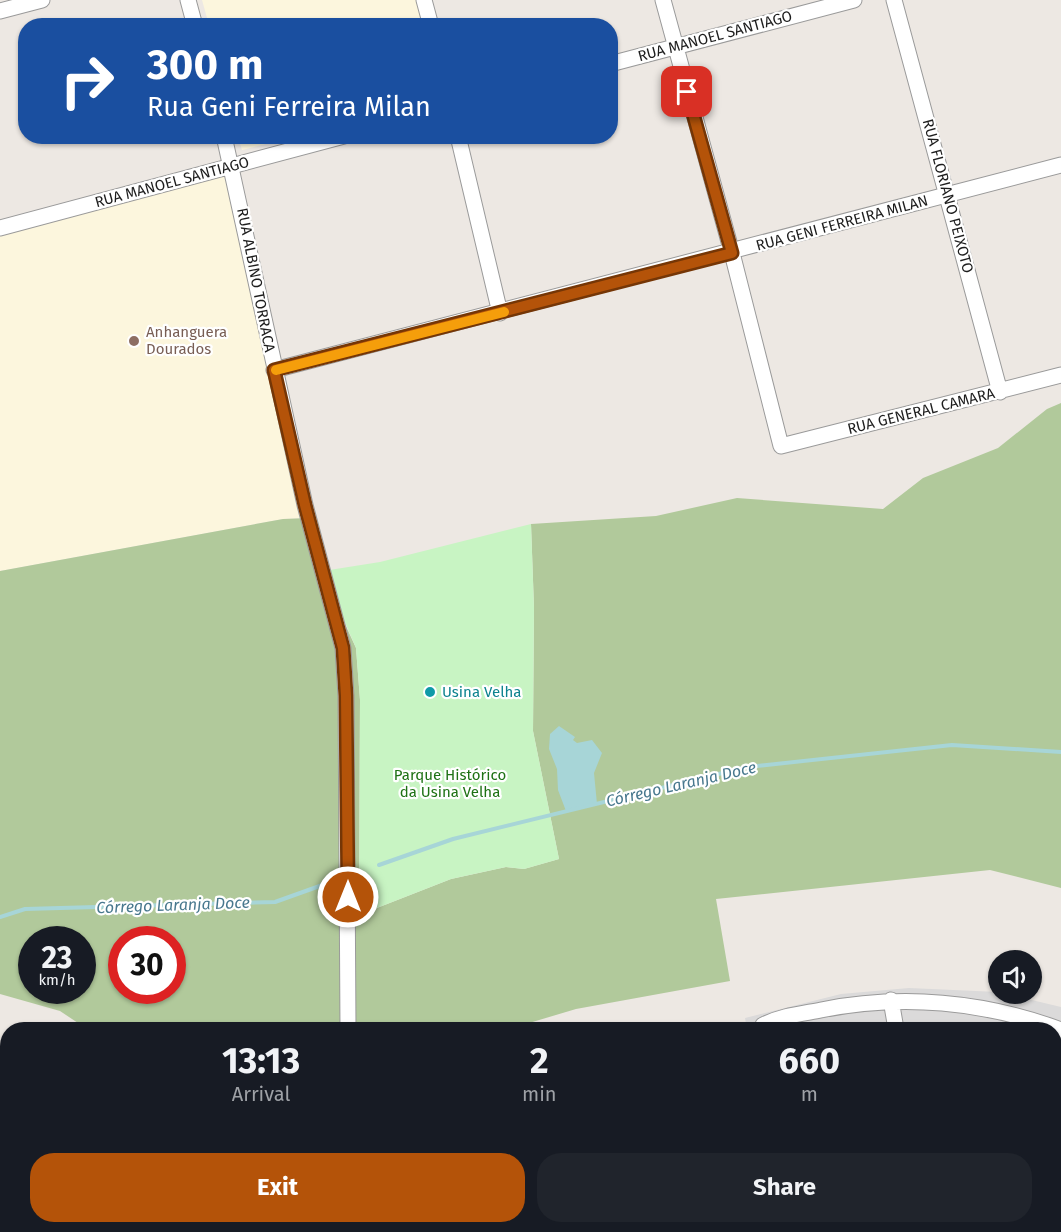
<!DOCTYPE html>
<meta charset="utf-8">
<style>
body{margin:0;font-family:"Fira Sans",sans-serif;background:#20242c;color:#f1f3f6;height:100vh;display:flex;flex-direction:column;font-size:22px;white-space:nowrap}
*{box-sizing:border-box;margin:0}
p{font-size:20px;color:#9ea1a6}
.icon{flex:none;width:33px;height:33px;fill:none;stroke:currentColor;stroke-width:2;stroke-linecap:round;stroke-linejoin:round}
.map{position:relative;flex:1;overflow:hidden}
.panel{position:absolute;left:0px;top:1022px;width:1062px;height:212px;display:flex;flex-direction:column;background:#171b24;border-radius:24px 24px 0 0;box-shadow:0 2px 4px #0004}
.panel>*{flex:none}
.top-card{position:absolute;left:18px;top:18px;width:600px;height:126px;border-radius:24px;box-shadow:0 2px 4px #0004;background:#1a4fa0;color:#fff;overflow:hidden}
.fabs{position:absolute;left:988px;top:950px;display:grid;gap:12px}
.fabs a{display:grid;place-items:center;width:54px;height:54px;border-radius:50%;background:#171b24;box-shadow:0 2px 4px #0004;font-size:30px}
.speed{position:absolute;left:18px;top:926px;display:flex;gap:12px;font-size:30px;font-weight:700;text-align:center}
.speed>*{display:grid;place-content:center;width:78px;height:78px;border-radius:50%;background:#171b24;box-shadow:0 2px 4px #0004;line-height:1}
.speed small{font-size:15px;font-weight:400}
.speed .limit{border:9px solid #d22;background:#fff;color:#111}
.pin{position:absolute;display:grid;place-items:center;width:51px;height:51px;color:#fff;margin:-26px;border-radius:12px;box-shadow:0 3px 9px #0006}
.me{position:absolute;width:66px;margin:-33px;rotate:0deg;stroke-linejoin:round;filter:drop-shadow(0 0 4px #0008)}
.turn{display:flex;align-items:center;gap:21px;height:126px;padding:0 30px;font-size:27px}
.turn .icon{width:78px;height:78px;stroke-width:2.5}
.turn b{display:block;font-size:42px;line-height:51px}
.eta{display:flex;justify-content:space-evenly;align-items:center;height:102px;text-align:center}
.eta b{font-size:36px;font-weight:700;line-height:42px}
.action{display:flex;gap:12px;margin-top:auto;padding:12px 30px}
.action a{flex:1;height:69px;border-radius:24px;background:#b45309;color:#fff;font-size:24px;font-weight:700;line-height:69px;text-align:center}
.action a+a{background:#20242c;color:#f1f3f6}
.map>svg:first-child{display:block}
.residential{fill:#dbdada}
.education{fill:#fcf6dd}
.forest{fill:#b1c99b;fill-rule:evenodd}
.park{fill:#c8f4c3}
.water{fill:#a7d5d7}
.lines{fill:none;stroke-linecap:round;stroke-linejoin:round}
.stream{stroke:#a7d5d7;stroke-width:4}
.minor-casing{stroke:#9a9a9a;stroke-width:17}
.minor{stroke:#fff;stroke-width:15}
.route-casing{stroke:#753606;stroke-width:15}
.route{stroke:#b45309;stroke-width:10}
.slow{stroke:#f59e0b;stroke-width:10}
.education-dot{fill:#8d6e63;stroke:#fff;stroke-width:2}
.culture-dot{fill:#0f9aa8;stroke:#fff;stroke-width:2}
.labels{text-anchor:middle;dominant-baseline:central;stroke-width:4.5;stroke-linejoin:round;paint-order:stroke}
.street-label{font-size:15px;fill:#1d1d1d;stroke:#fff}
.education-label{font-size:15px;fill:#785e54;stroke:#fff;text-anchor:start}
.culture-label{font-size:15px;fill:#0d838f;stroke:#fff;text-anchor:start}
.park-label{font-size:15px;fill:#1e7114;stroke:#fff}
.water-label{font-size:16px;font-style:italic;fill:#48788e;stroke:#fff}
</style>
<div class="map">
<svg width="1061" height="1232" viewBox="0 0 1061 1232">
<rect width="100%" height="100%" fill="#ede8e3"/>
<path class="residential" d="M909 988 998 992 1061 1007V1232H431L429 1226H1054V1029H747L745 1018 841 994Z"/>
<path class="education" d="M202 0H417L424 25H209Z
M238 137V136L293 137 242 150Z
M232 170 309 518 283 519 0 571V232Z"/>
<path class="forest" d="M1061 403V888L990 870 716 899 730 981 576 1009 509 1029H87L60 1011 0 994V571L283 519 309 518 327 585 356 648 360 700 359 915 451 879 506 867 524 869 559 859 533 731 534 608 531 524 656 516 737 498 883 509 923 478 998 448 1047 409ZM32 939H82V990H32ZM122 939H172V990H122Z
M0 1094 7 1101 8 1226H46L29 1232H0Z"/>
<path class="park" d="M531 524 534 608 533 731 559 859 524 869 506 867 451 879 359 915 360 700 356 648 323 571 380 562Z"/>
<path class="water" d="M559 726 575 737 573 740 577 743 592 740 602 753 594 773 597 804 566 811 558 790 557 769 549 749 550 734Z"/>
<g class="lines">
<path class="stream" d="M379 865 453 839 747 767 952 745 1061 752
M0 917 25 909 275 902 342 878"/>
<g class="minor-casing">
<path id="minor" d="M188 0 195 26
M424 0 431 26
M663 0 732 253 781 446 1061 375
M894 0 1000 392
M0 11 42 0
M610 64 854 0
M224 136 305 505 343 648 346 696 348 1029
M458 136 500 313
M0 228 344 136
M274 370 1061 165
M891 1000 896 1029
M763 1029V1025C781 1016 800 1014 821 1010 901 994 984 1001 1061 1030
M1054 1155 1061 1190
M401 1226 403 1232
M439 1226 441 1232
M555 1226 556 1232
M685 1226 686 1232
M794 1226 795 1232
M930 1226 931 1232"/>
</g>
<use href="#minor" class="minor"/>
</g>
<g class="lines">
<g class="route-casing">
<path id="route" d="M348 897 346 696 343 648 305 505 274 370 732 253 687 92"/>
</g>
<use href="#route" class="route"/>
<path class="slow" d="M276 370 504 312"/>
</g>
<circle class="education-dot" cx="134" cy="341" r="6"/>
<circle class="culture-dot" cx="430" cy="692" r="6"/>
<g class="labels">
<g class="street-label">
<text transform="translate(715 36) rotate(-15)">RUA MANOEL SANTIAGO</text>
<text transform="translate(172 182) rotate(-15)">RUA MANOEL SANTIAGO</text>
<text transform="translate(948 196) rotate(75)">RUA FLORIANO PEIXOTO</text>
<text transform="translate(842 223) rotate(-15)">RUA GENI FERREIRA MILAN</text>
<text transform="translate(256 280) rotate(79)">RUA ALBINO TORRACA</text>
<text transform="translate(921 411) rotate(-14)">RUA GENERAL CAMARA</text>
</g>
<g class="education-label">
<text x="146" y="332">Anhanguera<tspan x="146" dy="17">Dourados</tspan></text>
</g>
<g class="culture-label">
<text x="442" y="692">Usina Velha</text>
</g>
<g class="park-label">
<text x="450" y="775">Parque Histórico<tspan x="450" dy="17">da Usina Velha</tspan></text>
</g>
<g class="water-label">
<text transform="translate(681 784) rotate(-13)">Córrego Laranja Doce</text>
<text transform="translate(173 905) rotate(-2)">Córrego Laranja Doce</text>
</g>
</g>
</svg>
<div class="fabs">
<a><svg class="icon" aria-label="sound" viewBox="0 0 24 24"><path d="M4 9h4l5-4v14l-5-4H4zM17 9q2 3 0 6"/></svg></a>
</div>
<div class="speed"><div>23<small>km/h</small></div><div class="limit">30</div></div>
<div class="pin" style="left:687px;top:92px;background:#d93025"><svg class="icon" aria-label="arrive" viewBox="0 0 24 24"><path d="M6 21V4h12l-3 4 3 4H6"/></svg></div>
<svg class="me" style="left:348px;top:897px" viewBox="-20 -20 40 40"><circle r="17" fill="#b45309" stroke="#fff" stroke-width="3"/><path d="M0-11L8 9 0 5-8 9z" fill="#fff"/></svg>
<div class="top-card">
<div class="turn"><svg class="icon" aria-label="right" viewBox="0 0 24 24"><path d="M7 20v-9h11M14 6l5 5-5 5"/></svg><div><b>300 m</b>Rua Geni Ferreira Milan</div></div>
</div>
<section class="panel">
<div class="eta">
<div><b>13:13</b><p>Arrival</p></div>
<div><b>2</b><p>min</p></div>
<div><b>660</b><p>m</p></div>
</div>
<div class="action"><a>Exit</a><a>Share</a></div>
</section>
</div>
